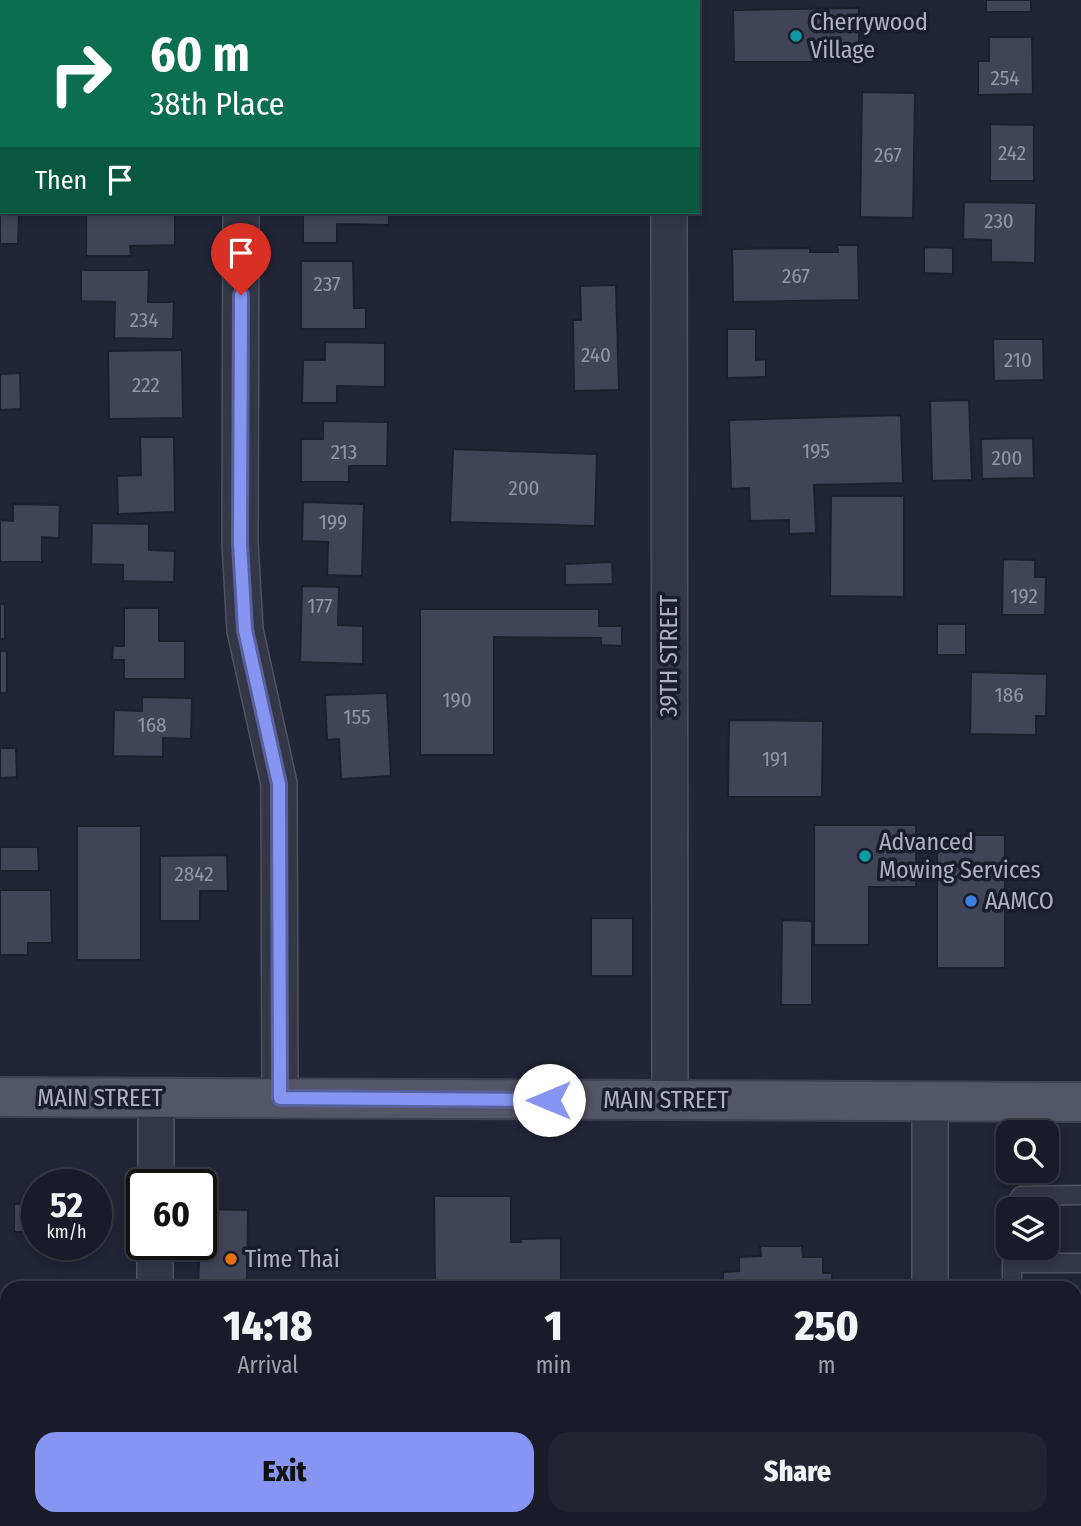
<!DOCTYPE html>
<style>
body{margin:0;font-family:"Fira Sans Condensed",sans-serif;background:#222530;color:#f1f3f6;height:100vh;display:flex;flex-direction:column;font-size:26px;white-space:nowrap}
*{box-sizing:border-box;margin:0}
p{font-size:23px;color:#9fa1a8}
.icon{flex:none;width:38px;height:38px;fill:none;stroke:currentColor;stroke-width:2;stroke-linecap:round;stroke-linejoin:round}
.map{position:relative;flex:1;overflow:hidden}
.drawer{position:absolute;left:0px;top:1281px;width:1082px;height:245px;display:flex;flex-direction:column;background:#191c28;border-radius:21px 21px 0 0;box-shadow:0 4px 10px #0003,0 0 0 2px #373a45}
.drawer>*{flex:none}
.top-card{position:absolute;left:0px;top:0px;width:700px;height:214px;box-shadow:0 4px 10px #0003,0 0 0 2px #373a45;background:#0b6e4f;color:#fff;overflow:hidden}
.controls{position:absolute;left:996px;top:1120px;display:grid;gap:14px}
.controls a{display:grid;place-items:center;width:63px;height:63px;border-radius:14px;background:#191c28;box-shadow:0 4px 10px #0003,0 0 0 2px #373a45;font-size:35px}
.speed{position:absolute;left:21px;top:1169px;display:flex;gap:14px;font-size:35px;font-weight:700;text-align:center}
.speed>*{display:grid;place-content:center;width:91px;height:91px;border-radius:50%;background:#191c28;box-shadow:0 4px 10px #0003,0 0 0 2px #373a45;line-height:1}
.speed small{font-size:18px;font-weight:400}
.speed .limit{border:4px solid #111;border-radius:10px;background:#fff;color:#111}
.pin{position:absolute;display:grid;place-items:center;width:60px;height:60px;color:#fff;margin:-72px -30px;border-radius:50% 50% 50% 0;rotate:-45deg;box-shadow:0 0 7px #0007}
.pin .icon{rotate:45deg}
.me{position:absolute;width:77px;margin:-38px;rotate:270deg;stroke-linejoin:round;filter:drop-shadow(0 0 5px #0008)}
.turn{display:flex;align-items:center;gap:24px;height:147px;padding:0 35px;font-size:32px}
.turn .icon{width:91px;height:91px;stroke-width:2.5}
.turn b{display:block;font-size:49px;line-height:60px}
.then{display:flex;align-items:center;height:66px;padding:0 35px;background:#0003;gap:14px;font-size:26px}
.eta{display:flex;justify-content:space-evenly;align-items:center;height:119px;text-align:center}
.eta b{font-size:42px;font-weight:800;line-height:49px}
.primary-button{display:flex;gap:14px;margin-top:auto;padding:14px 35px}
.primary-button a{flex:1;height:80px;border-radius:21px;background:#8595f1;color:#111;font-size:28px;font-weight:800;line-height:80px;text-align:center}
.primary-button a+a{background:#222530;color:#f1f3f6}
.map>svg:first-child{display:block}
.building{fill:#404457;stroke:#1c1f2d;stroke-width:2}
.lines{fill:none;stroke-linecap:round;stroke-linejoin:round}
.service-casing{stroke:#4f5261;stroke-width:21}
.minor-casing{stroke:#4f5261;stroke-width:38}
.primary-casing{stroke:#3e4150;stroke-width:42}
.service{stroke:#343746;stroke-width:18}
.minor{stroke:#343746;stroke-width:35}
.primary{stroke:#525666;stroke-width:38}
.route-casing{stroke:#56619d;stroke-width:18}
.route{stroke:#8595f1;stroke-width:12}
.culture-dot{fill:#0f9aa8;stroke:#1a1d2b;stroke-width:2.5}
.shop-dot{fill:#3f7fe0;stroke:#1a1d2b;stroke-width:2.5}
.food-dot{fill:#e8710a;stroke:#1a1d2b;stroke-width:2.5}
.labels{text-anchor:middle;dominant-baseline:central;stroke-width:7;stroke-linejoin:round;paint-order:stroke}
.number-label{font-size:21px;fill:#9396a8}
.poi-label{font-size:24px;fill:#afb1c3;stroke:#1a1d2b;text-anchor:start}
.street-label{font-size:24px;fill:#afb1c3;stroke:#1a1d2b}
</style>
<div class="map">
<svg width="1081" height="1526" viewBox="0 0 1081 1526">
<rect width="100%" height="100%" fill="#212536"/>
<path class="building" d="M304 0H359V2H304Z
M986 0H1031V12H986Z
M859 8V62H734L733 10Z
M989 37H1032L1033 94 978 95V61H989Z
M862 92 915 93 913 218 860 217Z
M990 124 1034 125V181H990Z
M0 191 2 212H19L18 244H0Z
M964 202 1036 203 1035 263 991 262V240L963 239Z
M86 212H175V245L130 246 131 256H86Z
M303 212H389V225L337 224V243H303Z
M837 245H858L859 300 733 302 732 249 810 248V252H838Z
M924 247 953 248V274L924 273Z
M301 261H353L354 308H366V329H301Z
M81 270H149L148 302H174L173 339 114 338 115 302 81 301Z
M616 285 619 390 574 391 573 320H581L580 286Z
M727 329H756V360L766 359V377L727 378Z
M993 339H1043L1044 380 994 381Z
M325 342 385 343V387L337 386V403H302L303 360H325Z
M182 350 183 418 109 419 108 351Z
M20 373 21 409 0 410V374Z
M969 400 972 480 932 481 930 401Z
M901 415 903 483 814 485 816 533 789 534V520L750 521 749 488 731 489 729 420Z
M323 421 388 422 387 466H349V482H301V439H323Z
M140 437H174L175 512 118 514 117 476 141 475Z
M1033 438 1034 478 982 479 981 439Z
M453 449 597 454 595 526 450 522Z
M831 496H904V597L830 596Z
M303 502 364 504 362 576 327 575 328 542 302 541Z
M13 504 60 505 59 538 42 537V562H0V520L13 521Z
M92 523 149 524V550L175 551 174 582 123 581V565L91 564Z
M1003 559 1035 560V577H1046L1045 615H1002Z
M612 562 613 584 565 585V564Z
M302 586 339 587 338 625 363 626V664L300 662Z
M0 604H5V639H0Z
M124 608H159V641H185V679H124V660H112L113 646H124Z
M420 609H599V626H622V646L601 645V638L494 637V755H420Z
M937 624H966V655H937Z
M0 651H7V693H0Z
M971 672 1047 674 1046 716H1036V735L970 734Z
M387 693 391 776 341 779 339 739 327 740 325 695Z
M142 697 192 698 191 739 163 738V757L113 756 114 710 142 711Z
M729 720 823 721 822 797H728Z
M0 748H16L17 777 0 778Z
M814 825H916V887H869V945H814Z
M77 826H141V960H77Z
M937 835H1005V968H937Z
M0 847H38L39 871H0Z
M227 855 228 891H200V921H160V856Z
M0 890H51L52 943H28V955H0Z
M591 918H633V976H591Z
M782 920 812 921V1005H781Z
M31 1194H37V1232H14V1204L32 1203Z
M434 1196H511V1242H521V1239L561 1238V1288H435Z
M201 1209 248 1210 247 1288H198Z
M760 1246H802L803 1257H823V1273H832V1288H723V1272L739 1271V1257L761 1256Z
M1074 1351H1081V1451H1074Z
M0 1449H7V1481L0 1482Z
M48 1519H87V1526H49Z
M562 1519H631V1526H562Z
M656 1519H726V1526H656Z
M789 1519H872V1526H789Z
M1079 1521V1526H995V1522Z"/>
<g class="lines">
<g class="service-casing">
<path id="service" d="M1012 1209 1021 1196 1081 1195
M1012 1263H1081
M1012 1288V1248
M1074 1331H1081
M1074 1469H1081"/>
</g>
<g class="minor-casing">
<path id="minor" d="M242 2V0
M669 2V0
M241 212 240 543 245 630 279 784 280 1098
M669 212 670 1100
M930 1101V1288
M156 1185V1098
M155 1288V1244
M931 1519V1526
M154 1526V1519"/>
</g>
<g class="primary-casing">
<path id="primary" d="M0 1097 1081 1102"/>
</g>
<use href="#service" class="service"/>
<use href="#minor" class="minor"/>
<use href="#primary" class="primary"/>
</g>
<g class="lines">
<g class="route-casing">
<path id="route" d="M241 295 240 543 245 630 279 784 280 1098 549 1100"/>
</g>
<use href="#route" class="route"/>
</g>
<g class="culture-dot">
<circle cx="796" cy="36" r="7"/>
<circle cx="865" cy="856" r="7"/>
</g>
<circle class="shop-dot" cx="971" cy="901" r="7"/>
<circle class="food-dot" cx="231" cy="1259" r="7"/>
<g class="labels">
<g class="number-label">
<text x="1005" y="78">254</text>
<text x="1012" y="153">242</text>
<text x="888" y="155">267</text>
<text x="999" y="221">230</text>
<text x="796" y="276">267</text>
<text x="327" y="284">237</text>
<text x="144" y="320">234</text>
<text x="596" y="355">240</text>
<text x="1018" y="360">210</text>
<text x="146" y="385">222</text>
<text x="816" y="451">195</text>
<text x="344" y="452">213</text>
<text x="1007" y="458">200</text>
<text x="524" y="488">200</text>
<text x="333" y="522">199</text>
<text x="1024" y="596">192</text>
<text x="320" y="606">177</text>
<text x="1009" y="695">186</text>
<text x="457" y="700">190</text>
<text x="357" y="717">155</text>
<text x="152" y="725">168</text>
<text x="775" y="759">191</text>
<text x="194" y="874">2842</text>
</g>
<g class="poi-label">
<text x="810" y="22">Cherrywood<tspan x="810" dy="28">Village</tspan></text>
<text x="879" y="842">Advanced<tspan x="879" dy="28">Mowing Services</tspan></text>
<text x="985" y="901">AAMCO</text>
<text x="245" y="1259">Time Thai</text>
</g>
<g class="street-label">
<text transform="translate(669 656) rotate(-90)">39TH STREET</text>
<text x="100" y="1098">MAIN STREET</text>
<text x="666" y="1100">MAIN STREET</text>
</g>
</g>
</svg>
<div class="controls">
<a><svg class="icon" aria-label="search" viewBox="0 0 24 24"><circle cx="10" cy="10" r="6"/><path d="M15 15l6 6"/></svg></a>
<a><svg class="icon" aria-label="layers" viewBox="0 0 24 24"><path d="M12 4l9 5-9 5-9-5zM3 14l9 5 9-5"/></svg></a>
</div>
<div class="speed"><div>52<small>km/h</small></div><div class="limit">60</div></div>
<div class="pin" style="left:241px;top:295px;background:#d93025"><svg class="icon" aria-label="arrive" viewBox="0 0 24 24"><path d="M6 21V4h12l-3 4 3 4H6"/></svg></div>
<svg class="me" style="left:549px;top:1100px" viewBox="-20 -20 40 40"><circle r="19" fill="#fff"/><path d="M0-13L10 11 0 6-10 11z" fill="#8595f1"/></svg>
<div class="top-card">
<div class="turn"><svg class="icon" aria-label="right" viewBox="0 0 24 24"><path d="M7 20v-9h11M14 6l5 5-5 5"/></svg><div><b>60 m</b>38th Place</div></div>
<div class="then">Then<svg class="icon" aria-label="arrive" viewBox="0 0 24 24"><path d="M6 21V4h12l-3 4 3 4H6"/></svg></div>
</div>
<section class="drawer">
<div class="eta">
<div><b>14:18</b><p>Arrival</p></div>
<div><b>1</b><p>min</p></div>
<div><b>250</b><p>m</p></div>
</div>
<div class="primary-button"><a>Exit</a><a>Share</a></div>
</section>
</div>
